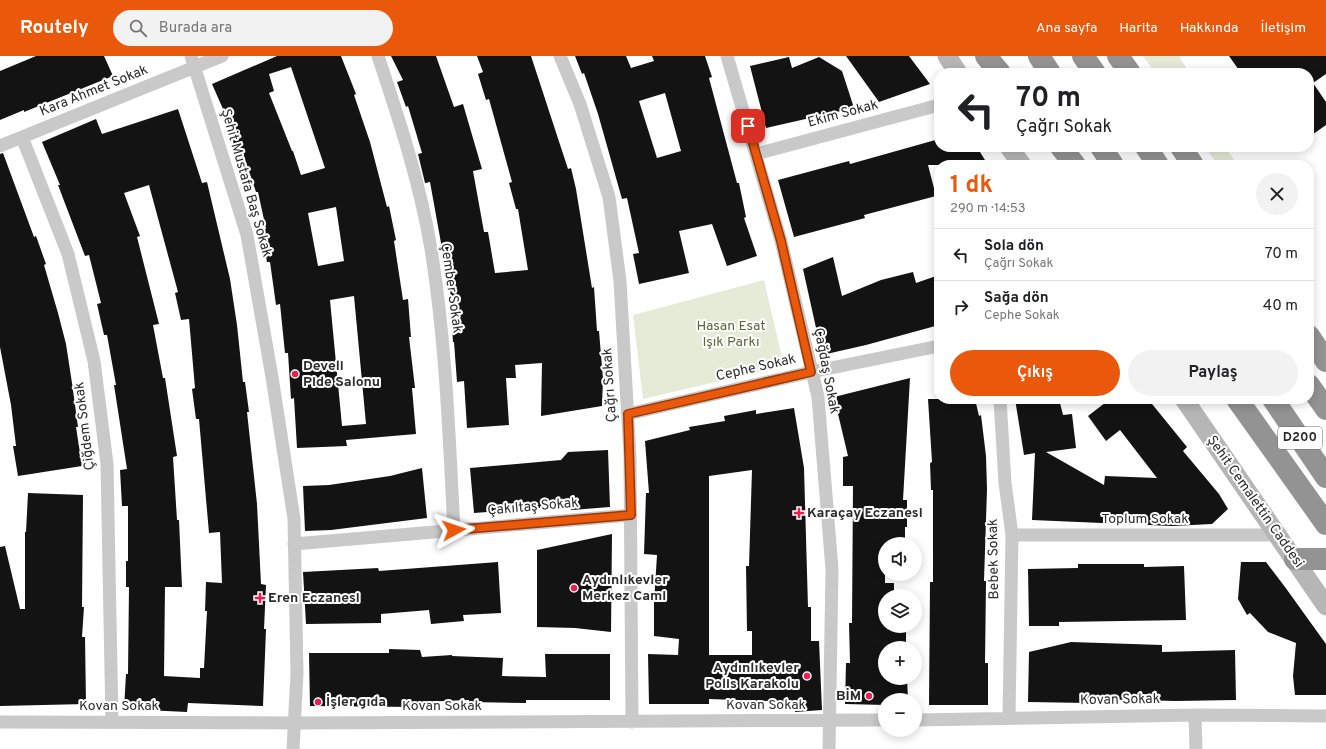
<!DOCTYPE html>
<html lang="tr">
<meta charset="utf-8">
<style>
body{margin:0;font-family:Overpass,sans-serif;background:#f2f2f2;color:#202124;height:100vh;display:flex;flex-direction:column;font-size:15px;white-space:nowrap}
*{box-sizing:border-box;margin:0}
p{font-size:13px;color:#757577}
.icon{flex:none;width:22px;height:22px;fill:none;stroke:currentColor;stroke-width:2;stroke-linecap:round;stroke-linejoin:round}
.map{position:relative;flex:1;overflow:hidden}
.sheet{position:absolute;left:934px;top:104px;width:380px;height:244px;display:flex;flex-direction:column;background:#fff;border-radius:16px;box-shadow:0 2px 10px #0003}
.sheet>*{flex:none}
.hud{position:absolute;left:934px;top:12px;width:380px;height:84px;border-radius:16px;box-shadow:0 2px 10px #0003;background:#fff;color:#202124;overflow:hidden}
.fabs{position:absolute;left:878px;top:481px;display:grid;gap:8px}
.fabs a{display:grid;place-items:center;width:44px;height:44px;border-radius:50%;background:#fff;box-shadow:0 2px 10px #0003;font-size:20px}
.pin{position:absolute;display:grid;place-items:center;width:34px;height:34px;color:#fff;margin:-17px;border-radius:8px;box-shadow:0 2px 6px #0006}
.me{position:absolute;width:44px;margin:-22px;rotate:85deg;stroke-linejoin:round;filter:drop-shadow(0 0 3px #0008)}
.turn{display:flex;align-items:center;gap:14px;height:84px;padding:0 16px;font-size:18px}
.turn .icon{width:52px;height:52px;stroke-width:2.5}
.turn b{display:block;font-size:28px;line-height:34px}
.round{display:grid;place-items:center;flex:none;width:42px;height:42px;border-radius:21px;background:#f2f2f2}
.head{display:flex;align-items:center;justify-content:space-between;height:68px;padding:0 16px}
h1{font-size:24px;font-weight:700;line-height:30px;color:#ea580c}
.primary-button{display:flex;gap:8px;margin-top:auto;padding:8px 16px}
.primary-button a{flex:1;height:46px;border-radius:24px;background:#ea580c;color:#fff;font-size:16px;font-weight:700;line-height:46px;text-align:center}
.primary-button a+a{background:#f2f2f2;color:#202124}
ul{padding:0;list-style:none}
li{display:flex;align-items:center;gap:12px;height:52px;padding:0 16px;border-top:1px solid #e0e0e0}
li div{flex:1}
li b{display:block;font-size:15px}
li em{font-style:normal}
header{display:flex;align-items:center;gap:24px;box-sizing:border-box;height:56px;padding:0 20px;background:#ea580c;color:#fff}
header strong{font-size:19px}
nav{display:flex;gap:22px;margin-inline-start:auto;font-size:14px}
.search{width:280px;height:36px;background:#f2f2f2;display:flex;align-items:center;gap:10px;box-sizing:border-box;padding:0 14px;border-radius:22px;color:#757577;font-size:15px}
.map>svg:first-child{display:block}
.green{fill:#e5ebd7}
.building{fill:#131313;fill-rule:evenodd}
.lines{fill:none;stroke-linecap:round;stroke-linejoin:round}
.street{stroke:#c9c9c9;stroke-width:13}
.secondary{stroke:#b6b6b6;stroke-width:19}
.highway{stroke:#939393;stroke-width:22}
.route-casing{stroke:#983908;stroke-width:10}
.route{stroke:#ea580c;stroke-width:7}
.poi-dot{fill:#f31d4d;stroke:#fff;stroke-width:1.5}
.labels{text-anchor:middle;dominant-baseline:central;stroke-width:4;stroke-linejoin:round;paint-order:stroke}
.shield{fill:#fff;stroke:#6b6b6b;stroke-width:1}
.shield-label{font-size:13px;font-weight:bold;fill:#2c2c2c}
.street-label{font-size:14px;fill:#2c2c2c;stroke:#fff}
.park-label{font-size:14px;fill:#566a36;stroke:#fff}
.poi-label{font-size:14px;font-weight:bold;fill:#2c2c2c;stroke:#fff;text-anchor:start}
</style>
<header>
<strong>Routely</strong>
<div class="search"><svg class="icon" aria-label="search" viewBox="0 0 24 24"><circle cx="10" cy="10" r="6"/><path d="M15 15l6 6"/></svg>Burada ara</div>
<nav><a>Ana sayfa</a><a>Harita</a><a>Hakkında</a><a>İletişim</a></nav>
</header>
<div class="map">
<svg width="1326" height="693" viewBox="0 0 1326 693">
<rect width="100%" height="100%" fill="#fff"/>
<path class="green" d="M1143 0H1179L1186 12 1179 17H1155Z
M1205 91H1225L1238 109H1218Z
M764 224 784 310 643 343 633 259Z"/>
<path class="building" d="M36 0H104L113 20 24 56V54L0 64V15Z
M277 0H341L356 38 354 39 370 86 387 151 389 150 396 184 394 185 403 244 408 243 411 281H409L415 332H412L416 378 346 384 347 390 297 392 294 342 291 343 288 297H285L280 248 276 249 270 206H267L261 174 266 173 258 136H256L243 97 238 99 227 70 230 69 212 28ZM291 11 325 112 301 119 293 95H292L269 37 274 35 269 18ZM336 151 344 205 318 210 308 157ZM354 240 366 368 342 370 330 244Z
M391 0H436L454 51 463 48 482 113 473 115 484 176H488L495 217 528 214 518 153H516L509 127 512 126 489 43 486 44 478 18 483 16 477 0H531L568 113 571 112 576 133 592 232 594 231 597 275H599L603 323 602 350 541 360 542 307 515 309 516 322H506L509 369 467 372 464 325 457 326 454 286H453L451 258H453L447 209H445L430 126 425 127 418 98 422 97 408 50 406 51 397 26 403 24Z
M575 0H626L631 12 654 5 652 0H705L712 21 709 22 737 127H739L746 161 744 162 757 200 727 210 712 168 679 175 689 217 639 228 633 198 639 197 627 142 622 143 598 58 584 17 582 18ZM665 37 681 95 657 102 639 45Z
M846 0H909L930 28 879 46Z
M1229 0H1326V18L1313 27 1326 46V69L1309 81V17H1241Z
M789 1 792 12 819 1 842 15 854 52 766 72 750 10Z
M178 53 202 127 207 126 230 223 237 269 243 326H245L249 356H247L257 448 261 528 266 529 264 573H266L263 650 188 647 187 656 124 653 126 618H128L129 531H126V505H128V450H122L120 414 127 413 114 329H116L107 279H104L97 248 101 247 89 199 85 200 58 129H60L42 86 96 63 102 78ZM149 129 178 236 175 237 181 264 189 263 195 332 192 333 196 363H199L209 477 220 476 222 527 206 526 205 555H207L204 612H200V622L164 620 165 531H182L179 464H177L173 401 177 400 165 322H163L153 269 159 268 137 181 140 180 124 137Z
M939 83V91H977L988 109H928L936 140 864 159 865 162 794 181 778 124 849 105 850 108Z
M3 97 34 181 36 180 46 208 44 209 58 257 66 288 72 327 78 371H76L82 410 18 420 13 390H16L11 349 0 291V98Z
M833 201 842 240 881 224 913 216 916 227 939 219V269L866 289 822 299 803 213Z
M910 322 903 444H907V471H905V488H885V527H894V540H885V570H906V592H885V622H907L908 644H885V649L845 648 846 607H850L849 567H852L853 430H843V401L848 400 834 341Z
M928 343H975L979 360 981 359 986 400 987 433 984 525H986L985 607H988V649H929L930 526H933V434H931L930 407 932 406Z
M1015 343H1059L1063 359 1072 358 1076 392 1046 396 1104 429 1105 420 1157 422 1120 374 1106 385 1088 360 1110 343H1148L1187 391 1183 395 1219 438 1228 453 1212 468 1172 470 1032 464 1035 397 1024 399Z
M794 352 804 412 808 551H811V585H819L822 654 795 656V646L709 643V648H649L648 598 678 599 679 583 654 580V547L657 499 644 498 646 437H649L645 385 690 374 689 371 725 365 724 360 756 354V358ZM752 414 749 510H746L747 575H752V599H709V420Z
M608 394 610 451 572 454 565 450 474 457 470 412 561 404 568 396Z
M422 412 427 462 331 474 305 475 303 430 329 429 390 420Z
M28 437 83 439 82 551H84L82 581H85L86 648 0 650V491L5 490 20 553H25V476H26Z
M612 478 611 576 575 572 537 571V494Z
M498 506 501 557 463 559 464 565 431 568 429 554 381 558V567L306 568 303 516 378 512 379 515Z
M1241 506H1266L1285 531 1326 588V639H1295L1293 620 1296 587 1268 576 1250 557 1247 559 1238 543Z
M1078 508H1144V511L1184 510 1186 564 1059 566V570H1029L1028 513 1078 512Z
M1071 586 1162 589V596L1235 594 1236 644 1176 645 1088 643V647L1028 646 1029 596Z
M389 593 420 594 422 601 452 599V600L503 602 502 620 546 621 545 598H610V644H526V647L469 646V644L419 646 416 651 310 650 309 597H389Z"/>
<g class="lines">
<path class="street" d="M191 0 247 179 272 321 294 463 297 617 293 693
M378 0C399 63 420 127 431 193 446 286 449 380 454 474
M560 0 580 48 609 141 620 225 630 400 632 666
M727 0 781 185 818 341 832 513 829 693
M22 81 68 198 94 305 107 408 112 666
M0 90 222 0
M756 98 939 49
M1000 343 1005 427 1012 479 1009 662
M628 358 811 316 939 290
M1012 479H1278
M294 488 631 459
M1195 659 1196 693
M915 664 1195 659 1326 660
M0 666 294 667 885 664"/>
<path class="secondary" d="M947 0 958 17
M1009 91 1022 109
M1184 343 1326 550"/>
<path class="highway" d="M986 0 1000 17
M1039 0 1050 17
M1083 0 1095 17
M1118 0 1130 17
M1061 91 1075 109
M1101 91 1113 109
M1146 91 1158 109
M1181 91 1193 109
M1309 280 1326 305
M1309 329 1326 353
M1237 343 1326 468
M1273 343 1326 421
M1295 503H1326"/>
</g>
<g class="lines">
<g class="route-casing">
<path id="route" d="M454 474 631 459 628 358 811 316 781 185 748 70"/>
</g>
<use href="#route" class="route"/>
</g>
<g class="poi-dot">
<circle cx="295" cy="318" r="4"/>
<path d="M797 451h4v4h4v4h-4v4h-4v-4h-4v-4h4z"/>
<circle cx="574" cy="532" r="4"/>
<path d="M258 536h4v4h4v4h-4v4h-4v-4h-4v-4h4z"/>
<circle cx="807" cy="620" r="4"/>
<circle cx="869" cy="640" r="4"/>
<circle cx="318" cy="646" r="4"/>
</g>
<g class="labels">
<rect class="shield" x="1278" y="371" width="44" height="22" rx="3"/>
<g class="shield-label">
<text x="1300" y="382">D200</text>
</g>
<g class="street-label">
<text transform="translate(94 35) rotate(-22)">Kara Ahmet Sokak</text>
<text transform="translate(843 58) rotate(-15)">Ekim Sokak</text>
<text transform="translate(246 127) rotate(74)">Şehit Mustafa Baş Sokak</text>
<text transform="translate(451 232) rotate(82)">Çember Sokak</text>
<text transform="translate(756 312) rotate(-13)">Cephe Sokak</text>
<text transform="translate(826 315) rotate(79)">Çağdaş Sokak</text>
<text transform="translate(610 329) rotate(-94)">Çağrı Sokak</text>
<text transform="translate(85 370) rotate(-97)">Çiğdem Sokak</text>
<text transform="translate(1255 446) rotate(55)">Şehit Cemalettin Caddesi</text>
<text transform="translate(533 451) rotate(-5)">Çakıltaş Sokak</text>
<text x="1145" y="463">Toplum Sokak</text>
<text transform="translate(994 503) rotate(-91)">Bebek Sokak</text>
<text transform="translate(1120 644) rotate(-1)">Kovan Sokak</text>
<text x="766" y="649">Kovan Sokak</text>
<text x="119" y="650">Kovan Sokak</text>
<text x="442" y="650">Kovan Sokak</text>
</g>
<g class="park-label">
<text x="731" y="270">Hasan Esat<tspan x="731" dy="16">Işık Parkı</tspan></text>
</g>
<g class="poi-label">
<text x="303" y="310">Develi<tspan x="303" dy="16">Pide Salonu</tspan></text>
<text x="807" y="457">Karaçay Eczanesi</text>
<text x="582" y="524">Aydınlıkevler<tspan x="582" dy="16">Merkez Cami</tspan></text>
<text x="268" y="542">Eren Eczanesi</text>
<text x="799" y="612" text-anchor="end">Aydınlıkevler<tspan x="799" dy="16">Polis Karakolu</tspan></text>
<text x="861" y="640" text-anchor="end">BİM</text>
<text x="326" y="646">İşler gıda</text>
</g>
</g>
</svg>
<div class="fabs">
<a><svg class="icon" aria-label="sound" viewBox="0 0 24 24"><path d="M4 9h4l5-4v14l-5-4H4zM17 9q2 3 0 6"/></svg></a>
<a><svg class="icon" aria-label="layers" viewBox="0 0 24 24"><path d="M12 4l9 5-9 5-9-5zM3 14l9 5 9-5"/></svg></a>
<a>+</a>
<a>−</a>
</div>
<div class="pin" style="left:748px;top:70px;background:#d93025"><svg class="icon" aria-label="arrive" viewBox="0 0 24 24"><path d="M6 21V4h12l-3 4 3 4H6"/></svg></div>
<svg class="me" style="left:454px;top:474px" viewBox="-20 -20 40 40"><path d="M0-17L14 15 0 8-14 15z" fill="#ea580c" stroke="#fff" stroke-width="4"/></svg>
<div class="hud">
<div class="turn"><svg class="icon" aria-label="left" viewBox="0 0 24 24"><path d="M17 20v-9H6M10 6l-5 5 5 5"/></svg><div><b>70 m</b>Çağrı Sokak</div></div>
</div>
<section class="sheet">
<div class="head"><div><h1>1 dk</h1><p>290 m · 14:53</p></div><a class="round"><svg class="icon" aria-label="close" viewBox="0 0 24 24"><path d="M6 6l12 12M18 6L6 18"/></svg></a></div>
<ul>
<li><svg class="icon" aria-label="left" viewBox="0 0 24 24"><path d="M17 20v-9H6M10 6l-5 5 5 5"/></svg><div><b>Sola dön</b><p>Çağrı Sokak</p></div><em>70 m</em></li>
<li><svg class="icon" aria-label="right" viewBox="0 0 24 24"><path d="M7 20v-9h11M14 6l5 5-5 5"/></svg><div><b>Sağa dön</b><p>Cephe Sokak</p></div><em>40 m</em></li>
</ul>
<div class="primary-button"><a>Çıkış</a><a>Paylaş</a></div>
</section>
</div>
